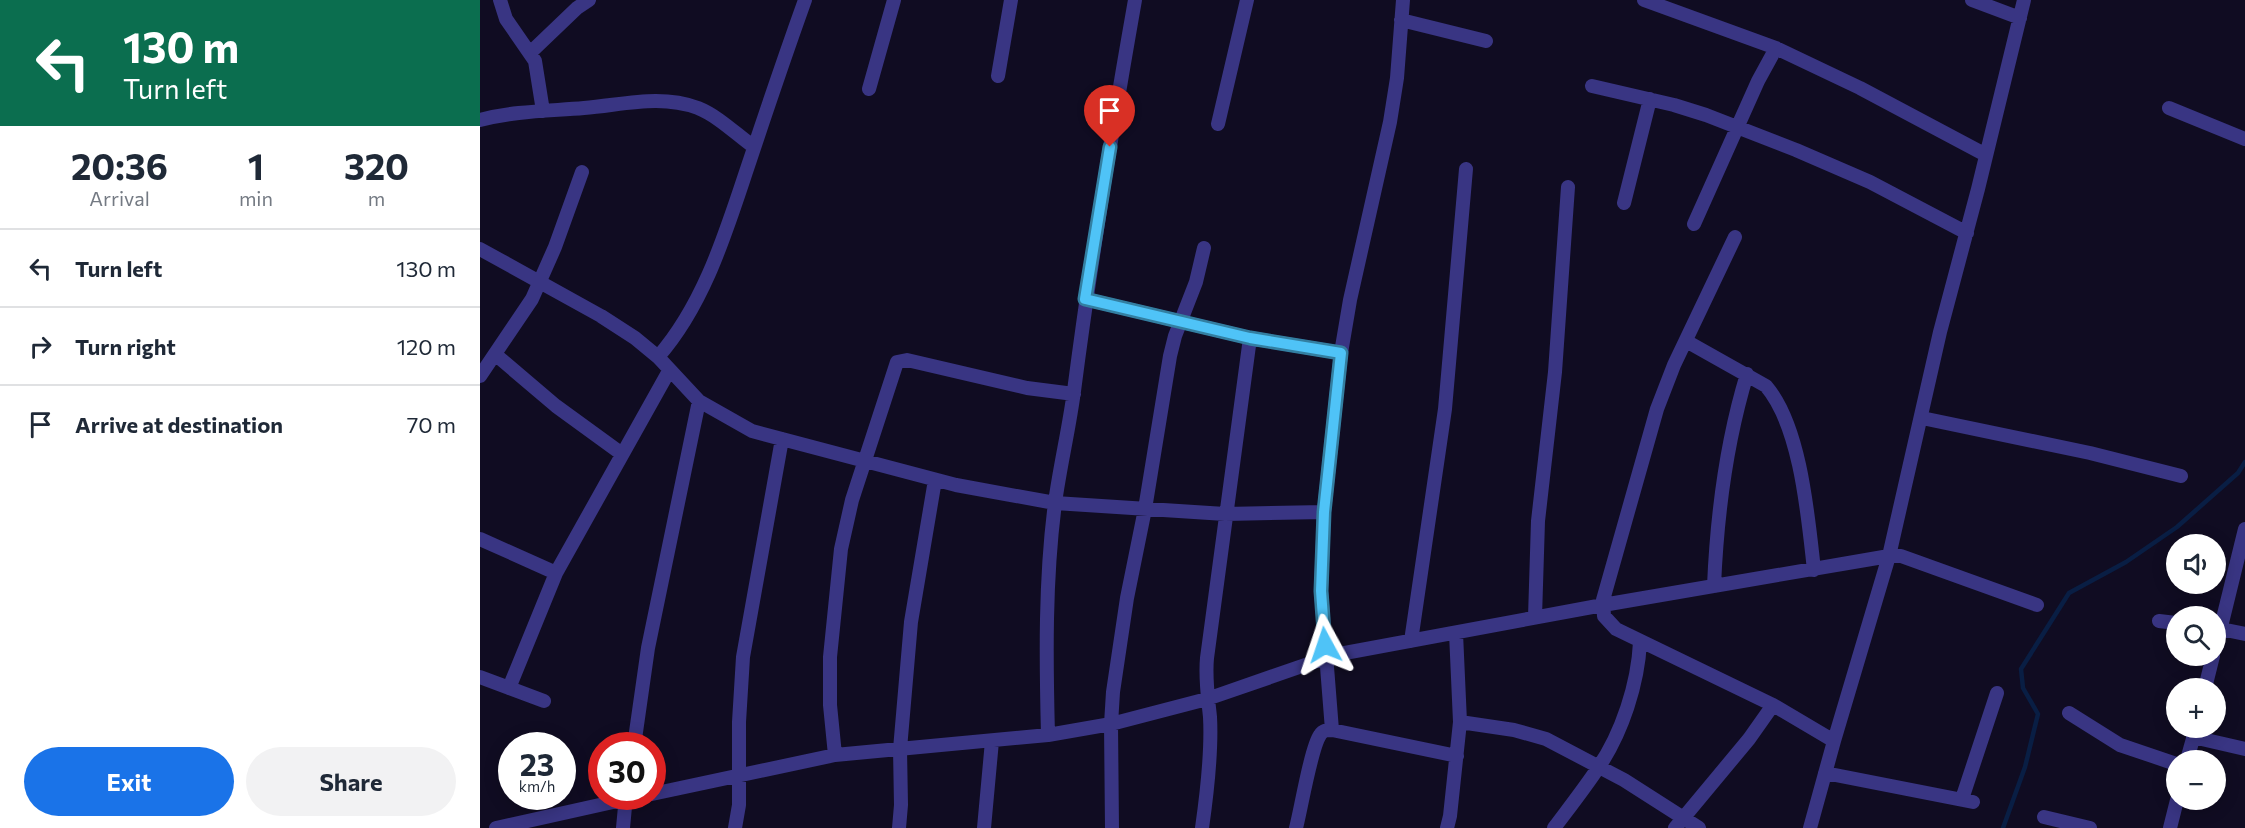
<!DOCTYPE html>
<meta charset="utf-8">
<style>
body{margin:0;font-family:Commissioner,sans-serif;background:#f2f2f3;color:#1f2937;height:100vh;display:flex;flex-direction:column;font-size:22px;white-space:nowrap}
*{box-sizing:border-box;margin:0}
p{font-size:20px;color:#747a83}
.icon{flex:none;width:33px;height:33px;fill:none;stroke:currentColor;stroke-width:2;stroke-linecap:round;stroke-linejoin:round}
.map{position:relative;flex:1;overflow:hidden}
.panel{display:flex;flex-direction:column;background:#fff;width:480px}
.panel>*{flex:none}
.guide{background:#0b6e4f;color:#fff;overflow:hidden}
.tools{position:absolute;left:1686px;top:534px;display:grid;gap:12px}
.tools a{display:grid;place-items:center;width:60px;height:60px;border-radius:50%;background:#fff;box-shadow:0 3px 15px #0003;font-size:30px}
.speed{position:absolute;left:18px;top:732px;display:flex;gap:12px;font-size:30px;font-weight:700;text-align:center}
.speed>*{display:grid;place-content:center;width:78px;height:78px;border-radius:50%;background:#fff;box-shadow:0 3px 15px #0003;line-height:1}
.speed small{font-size:15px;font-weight:400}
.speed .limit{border:9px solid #d22;background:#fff;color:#111}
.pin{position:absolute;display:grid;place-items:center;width:51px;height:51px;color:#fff;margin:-62px -26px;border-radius:50% 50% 50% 0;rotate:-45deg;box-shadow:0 0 6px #0007}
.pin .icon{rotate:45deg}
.me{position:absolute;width:66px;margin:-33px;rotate:355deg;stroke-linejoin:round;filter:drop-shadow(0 0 4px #0008)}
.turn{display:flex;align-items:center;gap:21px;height:126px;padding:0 24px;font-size:27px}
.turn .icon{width:78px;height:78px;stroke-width:2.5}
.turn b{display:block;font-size:42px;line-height:51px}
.eta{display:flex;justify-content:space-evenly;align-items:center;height:102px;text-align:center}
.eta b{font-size:36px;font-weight:700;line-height:42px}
.action{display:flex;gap:12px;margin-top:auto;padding:12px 24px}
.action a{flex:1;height:69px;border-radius:36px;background:#1a73e8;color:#fff;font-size:24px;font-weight:700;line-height:69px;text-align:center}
.action a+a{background:#f2f2f3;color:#1f2937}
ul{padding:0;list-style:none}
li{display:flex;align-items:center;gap:18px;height:78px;padding:0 24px;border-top:2px solid #e0e1e3}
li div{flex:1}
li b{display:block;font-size:22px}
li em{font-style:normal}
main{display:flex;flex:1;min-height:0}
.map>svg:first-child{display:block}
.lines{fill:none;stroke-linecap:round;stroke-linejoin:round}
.stream{stroke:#091e44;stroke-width:4.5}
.street{stroke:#393583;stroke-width:14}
.route-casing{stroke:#337fa1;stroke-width:15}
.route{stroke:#4fc3f7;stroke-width:10}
</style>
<main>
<section class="panel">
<div class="guide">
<div class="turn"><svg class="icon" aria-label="left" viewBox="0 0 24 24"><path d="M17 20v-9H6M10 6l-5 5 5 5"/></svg><div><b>130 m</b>Turn left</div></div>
</div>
<div class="eta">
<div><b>20:36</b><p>Arrival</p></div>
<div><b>1</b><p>min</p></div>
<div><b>320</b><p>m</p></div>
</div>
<ul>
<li><svg class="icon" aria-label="left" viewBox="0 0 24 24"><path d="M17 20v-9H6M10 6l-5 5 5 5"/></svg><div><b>Turn left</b></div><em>130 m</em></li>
<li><svg class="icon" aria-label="right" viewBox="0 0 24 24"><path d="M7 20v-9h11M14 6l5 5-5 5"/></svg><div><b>Turn right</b></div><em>120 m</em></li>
<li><svg class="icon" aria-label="arrive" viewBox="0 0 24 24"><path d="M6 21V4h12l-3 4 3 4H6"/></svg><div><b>Arrive at destination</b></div><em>70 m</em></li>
</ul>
<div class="action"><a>Exit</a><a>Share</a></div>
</section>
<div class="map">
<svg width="1765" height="828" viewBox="0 0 1765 828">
<rect width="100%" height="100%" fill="#100c22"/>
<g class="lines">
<path class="stream" d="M1523 828 1545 767 1558 714 1543 688 1541 669 1589 593 1646 562 1697 527 1758 473 1765 462"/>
<path class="street" d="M20 0 26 19 55 61 63 111
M1164 0 1296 48 1380 88 1506 155
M1492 0 1540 18
M921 20 1006 41
M51 52 97 8 109 0
M518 76 531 0
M1112 86 1194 105 1226 115 1316 150 1390 182 1487 233
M389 89 414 0
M1689 108 1765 139
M0 120C34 111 69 111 104 108 143 105 180 94 218 108 238 116 256 134 274 147
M738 124 767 0
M1144 203 1170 99
M1214 224 1278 81 1296 48
M1255 237 1194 365 1177 409 1123 600 1124 616 1136 629 1293 705 1354 741
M0 249 121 316 155 338 178 357 219 401 272 431 476 485 575 503 745 514 844 512
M605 299 770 338 861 353
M1206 341 1286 386C1321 427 1328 517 1334 570
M16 355 76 406 142 454
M178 357C226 302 247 228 270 160 288 106 306 53 325 0
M0 376 52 299 75 247 102 172
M1442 418 1610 453 1701 476
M0 539 76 573
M1234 586C1237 515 1246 443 1267 374
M1055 617 1058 521 1075 372 1088 187
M1679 621 1696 623
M1736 628 1765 634
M931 641 965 409 986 169
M1736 647 1765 529
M0 677 64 701
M29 688 76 573 189 371
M1725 688 1733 656
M1589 713 1640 745 1696 764
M980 722 1034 730 1066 739 1144 780 1219 828
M852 730 841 591 844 512 861 353 870 300 910 122 917 78 923 0
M568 735C566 658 565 580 575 503 580 466 589 429 594 391 611 260 632 130 655 0
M1713 737 1765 749
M154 746 168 648 219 401
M355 755 350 705V657L361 549 372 500 417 362 427 360 547 388 594 394
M1707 760 1716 728
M1345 773 1493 802
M172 794 355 755 568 735 631 724 727 699 854 655 1123 605 1409 556H1421L1557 605
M1482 799 1517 693
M1564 817 1610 828
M16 828 160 796
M143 828 146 796
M255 828 259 805V722L263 657 302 439
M419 828 421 805 420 749 431 622 455 480
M504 828 512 741
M632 828 631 724 633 692 647 598 665 509 690 356 695 336 716 282 724 248
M722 828C727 793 732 753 730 717 728 697 725 679 727 658L770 338
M816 828C821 809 831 748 840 735 843 730 847 730 852 730L977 756
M967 828 970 816 980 722 976 633
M1074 828C1089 808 1104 789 1118 768 1142 733 1158 684 1160 642
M1195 828 1269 739 1293 705
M1330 828 1354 741 1409 556 1460 332 1498 189 1544 0
M1690 828 1697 800"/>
</g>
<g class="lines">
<g class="route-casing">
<path id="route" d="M630 147 605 299 770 338 861 353 844 512 841 591 845 645"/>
</g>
<use href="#route" class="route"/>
</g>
</svg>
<div class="tools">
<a><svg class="icon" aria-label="sound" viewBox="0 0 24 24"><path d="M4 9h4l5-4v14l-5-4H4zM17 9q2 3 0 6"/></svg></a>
<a><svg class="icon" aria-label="search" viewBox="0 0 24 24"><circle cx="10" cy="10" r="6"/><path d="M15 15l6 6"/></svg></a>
<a>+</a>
<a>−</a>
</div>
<div class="speed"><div>23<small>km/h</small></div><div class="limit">30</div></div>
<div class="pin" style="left:630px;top:147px;background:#d93025"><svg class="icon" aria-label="arrive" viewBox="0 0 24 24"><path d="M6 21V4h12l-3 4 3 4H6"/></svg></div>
<svg class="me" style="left:845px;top:645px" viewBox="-20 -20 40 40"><path d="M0-17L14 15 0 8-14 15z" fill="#4fc3f7" stroke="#fff" stroke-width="4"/></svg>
</div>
</main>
